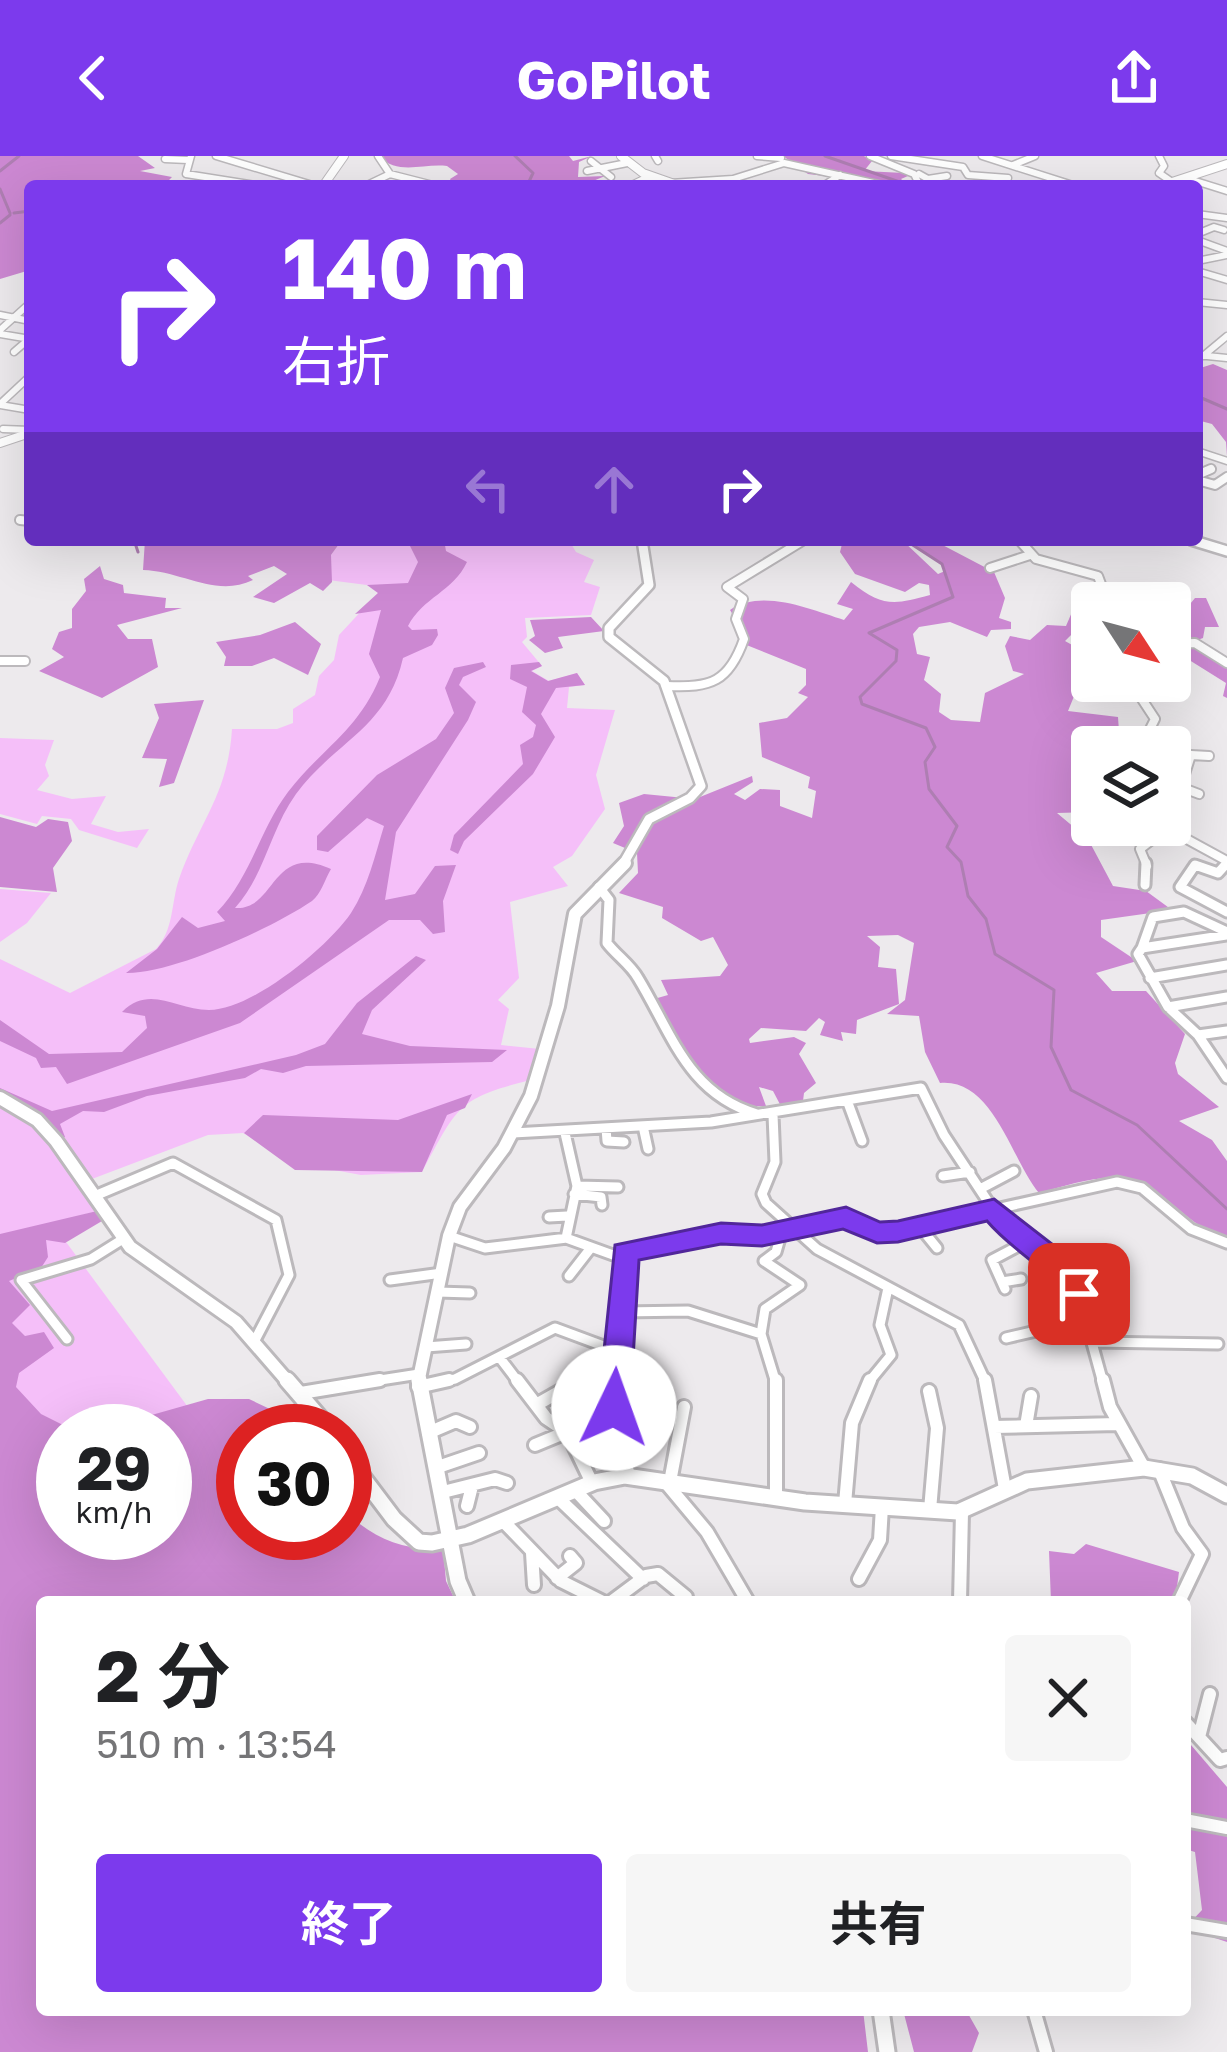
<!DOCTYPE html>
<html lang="ja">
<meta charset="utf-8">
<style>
body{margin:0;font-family:"Golos Text","Noto Sans JP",sans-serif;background:#f6f6f6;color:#202124;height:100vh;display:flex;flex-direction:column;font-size:45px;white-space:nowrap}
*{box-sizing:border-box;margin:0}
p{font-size:39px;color:#757577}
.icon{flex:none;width:66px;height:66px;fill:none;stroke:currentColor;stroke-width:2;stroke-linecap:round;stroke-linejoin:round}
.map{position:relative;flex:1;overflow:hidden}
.panel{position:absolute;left:36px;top:1440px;width:1155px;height:420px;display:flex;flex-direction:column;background:#fff;border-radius:12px;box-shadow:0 12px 48px #0002}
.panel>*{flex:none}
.guide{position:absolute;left:24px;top:24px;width:1179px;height:366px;border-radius:12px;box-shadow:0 12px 48px #0002;background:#7c3aed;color:#fff;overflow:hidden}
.needle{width:78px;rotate:126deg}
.tools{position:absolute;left:1071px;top:426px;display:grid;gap:24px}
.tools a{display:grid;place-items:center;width:120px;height:120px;border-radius:12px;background:#fff;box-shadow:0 12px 48px #0002;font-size:60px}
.speed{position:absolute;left:36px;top:1248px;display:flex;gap:24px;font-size:60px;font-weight:700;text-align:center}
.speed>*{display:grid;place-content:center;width:156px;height:156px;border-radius:50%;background:#fff;box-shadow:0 12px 48px #0002;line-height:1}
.speed small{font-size:30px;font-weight:400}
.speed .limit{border:18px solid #d22;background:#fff;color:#111}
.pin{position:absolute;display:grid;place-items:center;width:102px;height:102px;color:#fff;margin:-51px;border-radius:24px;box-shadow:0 6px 18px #0006}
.me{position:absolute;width:132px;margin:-66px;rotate:3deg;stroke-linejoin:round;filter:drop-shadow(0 0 9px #0008)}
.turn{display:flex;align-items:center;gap:42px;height:252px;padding:0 60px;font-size:54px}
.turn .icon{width:156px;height:156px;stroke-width:2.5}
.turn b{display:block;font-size:84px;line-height:102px}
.lanes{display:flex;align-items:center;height:114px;padding:0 60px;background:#0003;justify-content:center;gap:60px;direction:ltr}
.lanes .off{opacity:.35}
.round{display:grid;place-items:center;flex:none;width:126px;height:126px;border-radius:12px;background:#f6f6f6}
.headline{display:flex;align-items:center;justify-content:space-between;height:204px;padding:0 60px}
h1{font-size:72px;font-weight:700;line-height:90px}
.cta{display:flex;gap:24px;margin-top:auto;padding:24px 60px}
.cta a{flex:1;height:138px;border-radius:12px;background:#7c3aed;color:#fff;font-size:48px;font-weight:700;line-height:138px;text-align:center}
.cta a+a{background:#f6f6f6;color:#202124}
header{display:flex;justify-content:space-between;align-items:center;height:156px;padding:0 60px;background:#7c3aed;color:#fff;font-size:54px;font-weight:700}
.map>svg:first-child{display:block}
.green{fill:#f5bff9;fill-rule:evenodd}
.forest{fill:#cc88d2}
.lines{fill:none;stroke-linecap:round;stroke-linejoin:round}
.stream{stroke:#ae7eb2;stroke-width:3}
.street-far3-casing{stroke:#bcb9bc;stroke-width:9}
.street-far2-casing{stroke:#bcb9bc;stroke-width:12}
.street-far1-casing{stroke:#bcb9bc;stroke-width:15}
.street-casing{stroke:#bcb9bc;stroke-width:18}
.secondary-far3-casing{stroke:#bcb9bc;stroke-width:10}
.secondary-far2-casing{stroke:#bcb9bc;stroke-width:14}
.secondary-far1-casing{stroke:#bcb9bc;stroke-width:18}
.secondary-casing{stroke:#bcb9bc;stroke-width:21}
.street-far3{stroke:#fff;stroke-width:6}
.street-far2{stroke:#fff;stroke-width:8}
.street-far1{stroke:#fff;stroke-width:9}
.street{stroke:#fff;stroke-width:12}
.secondary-far3{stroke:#fff;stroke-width:8}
.secondary-far2{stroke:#fff;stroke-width:9}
.secondary-far1{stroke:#fff;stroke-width:12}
.secondary{stroke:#fff;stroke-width:15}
.route{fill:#7c3aed;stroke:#51269a;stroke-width:3}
</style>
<header><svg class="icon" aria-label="back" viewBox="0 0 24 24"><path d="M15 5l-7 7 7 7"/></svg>GoPilot<svg class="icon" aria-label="share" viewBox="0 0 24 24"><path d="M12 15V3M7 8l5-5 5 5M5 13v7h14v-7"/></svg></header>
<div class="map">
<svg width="1227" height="1896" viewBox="0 0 1227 1896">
<rect width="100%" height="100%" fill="#edeaed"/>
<path class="green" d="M342 384H569L576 396 594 404 584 426 600 431 591 459 525 462 527 481 522 486 542 510 532 515 549 525 577 517 585 529 569 531 567 552 615 554 596 619 605 653 572 700 553 711 568 730 510 746 519 822 498 844 509 853 501 889 540 893 531 924C456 942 457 952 422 1016L361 1019 291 1006 243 977 208 979 84 1026 97 1055 52 1067 216 1289 243 1377 42 1446V1854L0 1896V803L70 837 156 793C174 774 171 747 179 723 199 666 228 639 232 573H277L293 567V553L315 539 319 520 334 504 339 479 378 437 367 429 328 424 331 399ZM63 1275H165V1377H63Z
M0 582 54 584 45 609 49 620 37 634 72 643 106 640 91 668 118 676 149 673 137 692 79 674 71 663 42 660 37 668 0 658Z
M0 733 51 737 27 767 0 786Z"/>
<path class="forest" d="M0 0H138L155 12 140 15 172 21 163 30H30V114L0 123Z
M379 0H569L573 5 592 0 579 6 578 21 605 20 593 25 597 30 452 27 450 23 458 18 447 10C423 7 398 20 379 0Z
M783 0H864L872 5 864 15 904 17 908 20 901 23 909 30 808 18Z
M1213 208 1227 214V300L1226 286 1212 268 1197 264V213Z
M145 384H342L331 399 332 426 323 435 310 427 274 447 253 441 287 418 274 410 248 420 253 424C216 442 182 415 143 414Z
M407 384H444L446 395 467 406C453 436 423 441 408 470L412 474 437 473 438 479 432 489 403 502C387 573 335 585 296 638 270 674 265 719 235 752 276 755 271 686 331 713 325 723 321 738 312 745 272 772 173 818 126 817L157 793 182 761 198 772 225 765 217 756C250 723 260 673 288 636 322 592 358 575 380 521L369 498 381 454 355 458 378 437 367 429 408 427 418 406Z
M843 384H902L938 418 945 415 942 409 908 384H933L994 416 1005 442 999 462 1011 466V473L991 474 987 481 950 466 919 471 913 478 917 498 930 501 924 524 941 538 939 556 951 564 980 566 985 537 1024 518 1013 515 1005 490 1010 480 1030 484 1047 469 1066 470 1072 456 1080 459 1078 472 1065 485 1092 500V514L1084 516 1068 555 1118 561 1120 590 1081 587 1092 604V656L1057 657 1088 683 1113 730 1146 735 1172 754 1101 764V781L1137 805 1096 817 1112 835H1146L1185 878 1175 907 1178 918 1219 951 1179 965 1212 984 1227 1005V1083C1196 1072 1182 1055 1157 1036 1122 1009 1077 1027 1039 1037 1011 1003 993 922 940 927L925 896 919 860 887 858 905 844 914 787 898 779 867 780 880 791 878 811 896 813 899 848 857 864 856 878 841 876 843 885 820 879 825 866 819 862 806 875 761 872 749 883 750 887 794 881 806 887 799 898 816 927 804 937 802 953 784 956 773 935 759 931 766 950C735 954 693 922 679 896 670 879 666 859 654 843L668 839 661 824 720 820 728 809 713 781 701 785 662 762 663 751 619 737 638 717 637 697 613 687 624 670 619 647 644 638 695 643 752 620 753 626 734 638 745 644 760 633 780 634V650L812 662 816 635 808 632 810 621 762 601 759 567 787 562 808 541 798 537 806 529V513L744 488 742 474 730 454C762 432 812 454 844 464L853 453 837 448 851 426C882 451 894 449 930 439L929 429 919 427 905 436 855 418 840 396Z
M100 410 104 423 123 429 124 437 166 442 165 452H182L117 469 128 483H152L158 511 102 542 39 515 64 501 52 493 59 476 72 472V453L86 435 84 423Z
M1195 442H1206L1219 471H1205L1203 482 1189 487 1227 509V542L1223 540 1226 527 1170 492V455L1181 459Z
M591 461 604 475 558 481 563 492 545 497 529 484 535 480 530 464Z
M295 466 321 488 308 519 274 502 252 510H224L226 501 216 486 260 479Z
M483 506 486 511 463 521 459 529 476 546 468 564 396 676 385 744 415 738 435 710 456 709 443 745 445 776 433 778 420 764H389L240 867 67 928 56 911 41 912 36 902 0 885V864L49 898 122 896 147 872 145 860 122 856C150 828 176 854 209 854 252 854 328 791 351 757 368 731 375 699 384 670L367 662 328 696 317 694V680L377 619 436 583 454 557 445 532 454 512Z
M539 506 542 510 531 515 548 525 577 517 585 529 556 532 541 558 555 581 533 618 464 685 458 698 450 694 454 679 523 608 520 589 533 581 536 569 522 556 527 531 510 523 511 509Z
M204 544 174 627 159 631 167 603 142 602 159 562 154 548Z
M0 661 36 671 48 663 68 666 72 685 53 712 57 736 0 731Z
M416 800 426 804 372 854 362 878 410 890 507 894 492 906 306 910 283 917 261 913 245 922 147 940 104 956 83 955 60 968 65 981 59 983 0 940V932L52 955 296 899 325 888 357 847Z
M472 938 465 952 447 959 422 1016 295 1014 244 977 263 959 398 964Z
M97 1055 102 1065 65 1087 46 1084 48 1101 41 1112 9 1125 30 1149 12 1167 25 1180 44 1176 54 1192 19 1217 16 1231 41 1258 75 1275H63V1377H165V1275H116L120 1268 208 1243H249L272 1254 307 1255 321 1275H243V1377H345V1355C372 1382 405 1396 443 1392L446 1425 456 1446H42V1854H863L868 1896H0V1078Z
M1086 1388 1179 1416 1175 1446H1051L1049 1395 1074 1398Z
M1185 1582 1227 1631V1786L1185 1772 1202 1754 1195 1696 1185 1693Z
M903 1854H966L979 1877 972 1896H914Z"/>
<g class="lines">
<path class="stream" d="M515 0 533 17 527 30
M825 0 911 30
M0 15 19 0
M0 33 10 57
M14 57 30 55
M0 67 10 59
M1197 240 1227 253
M134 384 138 396
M905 384 942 408 953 441 869 477 897 494 896 505 860 541 862 548 926 572 935 591 925 606 929 633 957 670 947 691 961 706 968 740 986 763 995 798 1054 834 1051 891 1071 934 1137 969 1227 1053"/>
<g class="street-far3-casing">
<path id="street-far3" d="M191 0 186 18 262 30
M216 0 316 30
M378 0 390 18
M655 0 658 5
M757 0 781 2
M870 0 914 18 920 30
M891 0 963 11 968 19 1008 22
M982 0 1076 30
M1159 0 1164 10 1159 17 1172 26
M165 3 188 4
M591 5 611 21
M1013 9 1035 0
M587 15 627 7
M919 18 928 23 947 20
M1189 23 1227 35
M670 27 733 23 784 7 887 30
M365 30 390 18 437 30
M823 30 840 19
M950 30H984
M1197 58 1227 62
M1197 78 1214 71 1224 74
M1197 84 1227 95
M1197 105 1227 99
M1197 115 1227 124
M1197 146 1227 149
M0 159 30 165
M0 174 30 147
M0 178 30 183
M14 196 29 183
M1197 199 1227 202
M1203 200 1227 180
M0 248 30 220
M0 249 30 254
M3 273 30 274
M1197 295 1227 305"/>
</g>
<g class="street-far2-casing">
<path id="street-far2" d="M1197 319 1211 313
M1197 324 1215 329 1227 321
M20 364 30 365
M1019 384 1036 403 1098 420 1108 447
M990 412 1030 399
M1170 488 1195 487 1227 507
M0 505H25
M1130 525 1155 563 1141 591
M667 530C711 532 729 526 744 483L736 463 743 443 727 431 804 384
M1170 627 1199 638
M1181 631 1191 599 1209 600
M1161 669 1227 705
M1147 710 1140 693 1157 680V669"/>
</g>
<g class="street-far1-casing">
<path id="street-far1" d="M1227 707 1218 717 1195 709 1180 731 1227 756
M1145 729 1146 707
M599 731 609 744 607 787C617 800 630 808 638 822 672 878 688 938 757 958
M1227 779 1142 792 1138 798 1168 851 1227 841
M1142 792 1153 761 1184 756 1227 776
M1150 822 1227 809
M1168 851 1198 879
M1227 875 1198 879 1227 922
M848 947 862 985
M773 959 775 1006 762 1038 766 1047 817 1093 959 1169 986 1227
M643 970 648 993
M606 972 607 985 624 986
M513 977 711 966 921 932 944 979 1000 1064 1074 1121 1103 1227
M565 977 577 1030 566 1082 613 1099 721 1077 762 1079 846 1062 877 1076 897 1075 1117 1026 1142 1032 1191 1073 1227 1087
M943 1020 970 1016
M577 1030 618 1031
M980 1033 1014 1015
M574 1038 601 1041 602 1049
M97 1039 173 1007 276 1064 289 1119 254 1186
M549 1061 567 1060
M920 1071 937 1092
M449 1080 485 1092 567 1082
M569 1120 590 1093
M390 1124 442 1117
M1002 1126 1021 1123
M1005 1133 992 1104 1026 1086
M438 1136 470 1137
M621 1156 688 1155 761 1178
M1006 1182 1036 1175 1047 1156 1084 1152
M67 1183 21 1124 91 1103 123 1083
M1095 1186 1218 1188
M426 1191 466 1188
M500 1202 519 1227
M361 1227 419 1218
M435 1227 455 1223 555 1172 617 1195
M574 1227 596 1215 653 1214
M616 1227 625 1097
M776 1227 761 1178 765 1153 800 1129 764 1105 776 1096 782 1075
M868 1227 891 1199 880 1169 888 1132"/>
</g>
<g class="street-casing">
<path id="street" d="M517 1224 546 1262 568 1277 592 1327
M616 1224 614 1252 629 1321
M776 1224V1342
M985 1224 1005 1333
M1103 1224 1110 1251 1144 1312
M418 1231 449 1224
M929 1235 937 1272 930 1354
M301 1237 380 1224
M536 1249 580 1224
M1026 1270 1031 1240
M994 1271 1117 1268
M428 1277 456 1265 470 1271
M535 1289 581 1270
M438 1311 479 1297
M1159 1313 1183 1372 1202 1398 1179 1446
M670 1326 684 1251
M666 1327 707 1376 748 1446
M575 1334 604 1365
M443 1336 495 1323 507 1327
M557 1341 643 1423
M845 1348 852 1267 870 1224
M467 1350 472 1330
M503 1365 561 1425 603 1446
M532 1397 534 1429
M557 1422 576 1407 570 1400
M859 1423 880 1384 882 1351
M611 1446 646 1420 658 1418 686 1441
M960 1446 962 1356
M1185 1566 1220 1604 1227 1602
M1199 1581 1210 1538
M1185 1664 1227 1672
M1185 1768 1227 1775
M1034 1854 1046 1896"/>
</g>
<g class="secondary-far3-casing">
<path id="secondary-far3" d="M621 0 643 17 680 30
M323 30 344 0
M631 30 650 21
M1160 30 1227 8
M0 287 30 277"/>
</g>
<g class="secondary-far2-casing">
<path id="secondary-far2" d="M1191 384 1227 395
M622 710 649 663 690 642 701 630 664 525 609 481V472L649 429 642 384"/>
</g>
<g class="secondary-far1-casing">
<path id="secondary-far1" d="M0 942 37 964 56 985 130 1091 236 1166 289 1227
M418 1227 449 1080 460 1051 504 992 531 940 558 850 575 758 625 707"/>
</g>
<g class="secondary-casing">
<path id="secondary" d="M287 1224 331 1275
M419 1224 458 1425 467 1446
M345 1298 394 1363 419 1386 432 1387 468 1379 594 1326 625 1320 805 1346 958 1356 1027 1325 1144 1312 1192 1320 1227 1339
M881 1854 887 1896"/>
</g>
<use href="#street-far3" class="street-far3"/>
<use href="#street-far2" class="street-far2"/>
<use href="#street-far1" class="street-far1"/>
<use href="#street" class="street"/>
<use href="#secondary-far3" class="secondary-far3"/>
<use href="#secondary-far2" class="secondary-far2"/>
<use href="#secondary-far1" class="secondary-far1"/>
<use href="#secondary" class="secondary"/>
</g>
<path class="route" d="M994 1043 1084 1113 1094 1138 1090 1146H1069C1050 1112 1013 1096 987 1065L898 1086 877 1087 843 1073 762 1090 721 1088 639 1104 630 1252 614 1265 603 1261 598 1252 615 1089 721 1067 762 1069 846 1051 880 1066 898 1065Z"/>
</svg>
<div class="tools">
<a><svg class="needle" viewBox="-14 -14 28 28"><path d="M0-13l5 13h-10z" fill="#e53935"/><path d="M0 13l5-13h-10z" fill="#757577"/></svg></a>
<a><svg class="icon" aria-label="layers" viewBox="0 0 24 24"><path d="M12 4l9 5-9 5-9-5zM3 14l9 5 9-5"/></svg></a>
</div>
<div class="speed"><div>29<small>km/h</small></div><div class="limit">30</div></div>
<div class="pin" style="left:1079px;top:1138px;background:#d93025"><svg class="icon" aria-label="arrive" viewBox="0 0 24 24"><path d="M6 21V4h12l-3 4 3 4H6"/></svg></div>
<svg class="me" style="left:614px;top:1252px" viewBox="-20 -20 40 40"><circle r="19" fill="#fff"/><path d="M0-13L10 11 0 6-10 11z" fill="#7c3aed"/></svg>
<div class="guide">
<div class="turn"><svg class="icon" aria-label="right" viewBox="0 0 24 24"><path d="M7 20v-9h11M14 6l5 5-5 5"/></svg><div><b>140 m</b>右折</div></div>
<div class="lanes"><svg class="icon off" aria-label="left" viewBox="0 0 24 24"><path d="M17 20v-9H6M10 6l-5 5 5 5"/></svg><svg class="icon off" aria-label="ahead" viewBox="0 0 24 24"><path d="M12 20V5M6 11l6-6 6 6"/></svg><svg class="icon" aria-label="right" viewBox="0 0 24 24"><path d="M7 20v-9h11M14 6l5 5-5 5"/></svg></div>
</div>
<section class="panel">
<div class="headline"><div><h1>2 分</h1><p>510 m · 13:54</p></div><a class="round"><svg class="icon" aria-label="close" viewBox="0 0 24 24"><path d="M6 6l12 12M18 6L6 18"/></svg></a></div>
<div class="cta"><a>終了</a><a>共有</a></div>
</section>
</div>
